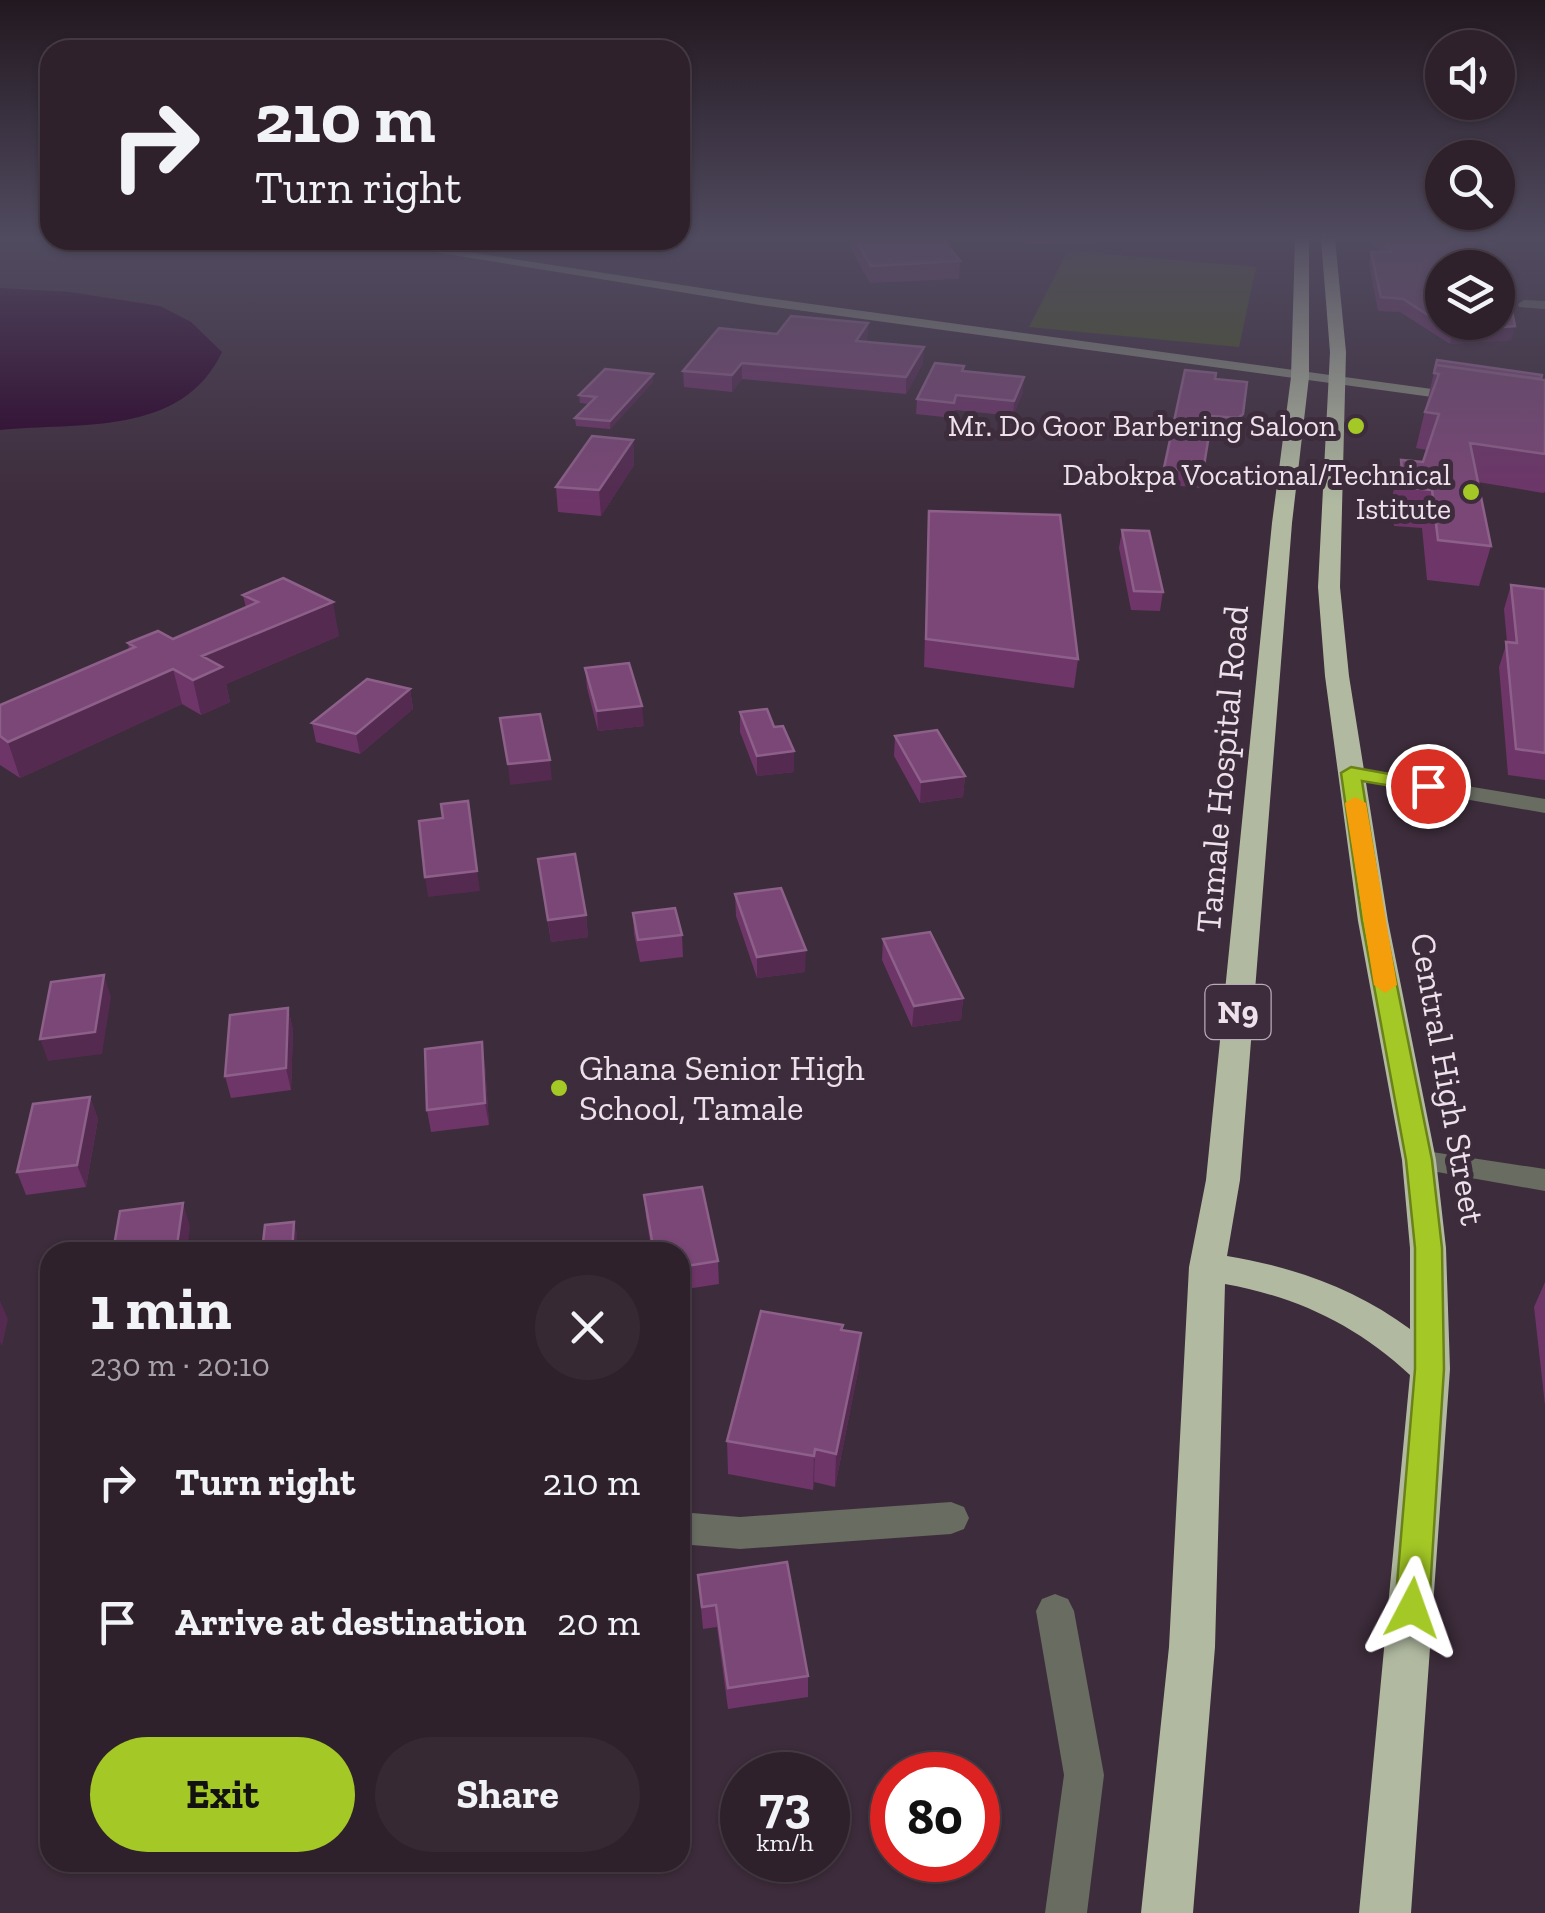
<!DOCTYPE html>
<meta charset="utf-8">
<style>
body{margin:0;font-family:"Zilla Slab",serif;background:#362934;color:#f1f3f6;height:100vh;display:flex;flex-direction:column;font-size:38px;white-space:nowrap}
*{box-sizing:border-box;margin:0}
p{font-size:32px;color:#a7a3a9}
.icon{flex:none;width:55px;height:55px;fill:none;stroke:currentColor;stroke-width:2;stroke-linecap:round;stroke-linejoin:round}
.map{position:relative;flex:1;overflow:hidden}
.panel{position:absolute;left:40px;top:1242px;width:650px;height:630px;display:flex;flex-direction:column;background:#2e212c;border-radius:30px;box-shadow:0 2px 8px #0004,0 0 0 2px #493e48}
.panel>*{flex:none}
.top-card{position:absolute;left:40px;top:40px;width:650px;height:210px;border-radius:30px;box-shadow:0 2px 8px #0004,0 0 0 2px #493e48;background:#2e212c;color:#f1f3f6;overflow:hidden}
.tools{position:absolute;left:1425px;top:30px;display:grid;gap:20px}
.tools a{display:grid;place-items:center;width:90px;height:90px;border-radius:50%;background:#2e212c;box-shadow:0 2px 8px #0004,0 0 0 2px #493e48;font-size:50px}
.speed{position:absolute;left:720px;top:1752px;display:flex;gap:20px;font-size:50px;font-weight:700;text-align:center}
.speed>*{display:grid;place-content:center;width:130px;height:130px;border-radius:50%;background:#2e212c;box-shadow:0 2px 8px #0004,0 0 0 2px #493e48;line-height:1}
.speed small{font-size:25px;font-weight:400}
.speed .limit{border:15px solid #d22;background:#fff;color:#111}
.pin{position:absolute;display:grid;place-items:center;width:85px;height:85px;color:#fff;margin:-42px;border:5px solid #fff;border-radius:50%;box-shadow:0 2px 10px #0007}
.me{position:absolute;width:110px;margin:-55px;rotate:4deg;stroke-linejoin:round;filter:drop-shadow(0 0 8px #0008)}
.turn{display:flex;align-items:center;gap:35px;height:210px;padding:0 50px;font-size:45px}
.turn .icon{width:130px;height:130px;stroke-width:2.5}
.turn b{display:block;font-size:70px;line-height:85px}
.round{display:grid;place-items:center;flex:none;width:105px;height:105px;border-radius:52px;background:#362934}
.summary{display:flex;align-items:center;justify-content:space-between;height:170px;padding:0 50px}
h1{font-size:60px;font-weight:800;line-height:75px}
.button{display:flex;gap:20px;margin-top:auto;padding:20px 50px}
.button a{flex:1;height:115px;border-radius:60px;background:#a4c825;color:#111;font-size:40px;font-weight:800;line-height:115px;text-align:center}
.button a+a{background:#362934;color:#f1f3f6}
ul{padding:0;list-style:none}
li{display:flex;align-items:center;gap:30px;height:140px;padding:0 50px}
li div{flex:1}
li b{display:block;font-size:38px}
li em{font-style:normal}
.map>svg:first-child{display:block}
.green{fill:#455320}
.water{fill:#2a0028}
.lines{fill:none;stroke-linecap:round;stroke-linejoin:round}
.street{fill:#686c61;fill-rule:evenodd}
.secondary{fill:#868b7b;fill-rule:evenodd}
.highway{fill:#b1baa1;fill-rule:evenodd}
.wall{fill:#6e3569}
.shaded-wall{fill:#542a51}
.building{fill:#7b4777;stroke:#8d6089;stroke-width:2.5;fill-rule:evenodd}
.route{fill:#a4c825;stroke:#6b8218;stroke-width:2.5}
.slow{fill:#f59e0b}
.poi-dot{fill:#a4c825;stroke:#3d2c3b;stroke-width:4}
.labels{text-anchor:middle;dominant-baseline:central;stroke-width:10;stroke-linejoin:round;paint-order:stroke}
.far-poi-label{font-size:30px;fill:#ede1eb;stroke:#3d2c3b;text-anchor:end}
.shield{fill:#3d2c3b;stroke:#b8abb6;stroke-width:2.5}
.shield-label{font-size:32px;font-weight:bold;fill:#ede1eb}
.street-label{font-size:35px;fill:#ede1eb;stroke:#3d2c3b}
.poi-label{font-size:35px;fill:#ede1eb;stroke:#3d2c3b;text-anchor:start}
</style>
<div class="map">
<svg width="1545" height="1913" viewBox="0 0 1545 1913">
<rect width="100%" height="100%" fill="#3d2c3b"/>
<path class="green" d="M1068 251 1256 267 1239 347 1029 327Z"/>
<path class="water" d="M0 288 70 292 160 306 191 322 222 352C182 437 80 422 0 430Z"/>
<g class="lines">
<path class="street" d="M1524 300 1545 301V309L1519 307 1518 304Z
M1351 767 1545 799V813L1343 778 1340 773Z
M1419 1150 1545 1169V1191L1409 1167 1405 1160 1409 1153Z
M951 1502 964 1507 969 1518 964 1529 951 1534 740 1549 680 1544V1512L740 1517Z
M1055 1594 1068 1599 1074 1611 1104 1775 1087 1913H1045L1064 1775 1036 1611 1042 1599Z"/>
<path class="secondary" d="M361 240H390L760 297 1461 393 1468 397 1461 401 760 305Z"/>
<path class="highway" d="M1295 239H1309V377L1292 523 1240 1180 1227 1256C1294 1267 1356 1289 1410 1329V1248L1402 1160 1358 921 1325 676 1318 587 1330 352 1321 239H1335L1346 352 1340 587 1349 676 1388 921 1436 1160 1446 1248 1450 1369 1411 1913H1359L1410 1375C1356 1325 1297 1297 1225 1284L1215 1647 1193 1913H1141L1169 1647 1189 1267 1206 1180 1272 523 1291 377Z"/>
</g>
<path class="wall" d="M851 239H943L960 261 959 279 870 283 851 249Z
M1022 239H1098V242L1027 244Z
M1372 239H1480L1468 260 1511 340 1450 344 1400 312 1378 311 1369 264 1371 252H1380Z
M868 323 867 339 866 342 923 363 906 394 742 379 732 392 684 387 683 371 777 334Z
M1437 360 1545 380V492L1543 493 1478 482 1491 546 1479 586 1427 580 1422 528 1394 526 1392 497 1401 460 1423 462 1427 450 1416 448Z
M964 371 1023 392 1013 416 955 410 953 418 916 414 917 399Z
M1215 379 1243 414 1240 429 1236 434 1210 431 1200 488 1162 484 1164 468Z
M653 382 610 429 576 426 575 418 589 404 580 403 579 395Z
M633 440 634 465 601 516 558 512 556 487Z
M929 511 1078 659 1074 688 924 667Z
M1122 530 1163 592 1160 611 1131 610 1119 548Z
M1511 585 1545 589V780L1508 775 1499 667 1507 642 1504 609Z
M243 595 339 636 226 684 230 702 201 715 182 704 20 778 0 765V705L129 650 128 643 173 639 246 608Z
M585 668 644 726 598 731 587 688Z
M410 689 413 709 360 754 316 742 312 723Z
M740 712 794 772 757 776 740 732Z
M895 736 965 776 963 797 920 803 894 756Z
M538 859 586 915 588 937 551 942Z
M735 894 805 972 757 978 736 916Z
M633 913 682 935 683 957 640 962 634 934Z
M883 939 963 998 961 1020 912 1027 882 960Z
M288 1008 293 1030 291 1090 231 1098 225 1076Z
M485 1064 489 1125 431 1132 427 1110Z
M90 1097 98 1119 86 1187 26 1195 17 1172Z
M644 1195 718 1261 719 1284 680 1290V1252H652L646 1217Z
M1545 1282V1405L1534 1307Z
M842 1330 859 1366 835 1487 814 1482 813 1490 728 1474 727 1441Z
M698 1575 808 1676V1697L728 1709 717 1627 703 1629Z"/>
<path class="shaded-wall" d="M1476 239H1480L1464 268 1465 260Z
M868 323 867 339 856 357V341Z
M1515 326 1511 340 1450 344 1453 331Z
M924 347 923 363 906 394V377Z
M742 363V379L732 392V375Z
M653 374V382L610 429V421Z
M1024 377 1023 392 1013 416 1014 401Z
M1243 414 1240 429 1236 434 1238 418Z
M633 440 634 465 601 516 599 490Z
M333 602 339 636 226 684 230 702 201 715 193 680 202 656Z
M173 669 182 704 20 778 8 742Z
M410 689 413 709 360 754 356 734Z
M642 706 644 726 598 731 597 711Z
M794 751V772L757 776V756Z
M550 760 552 780 510 785 508 764Z
M965 776 963 797 920 803 921 782Z
M477 871 480 891 428 897 425 877Z
M586 915 588 937 551 942 548 920Z
M806 950 805 972 757 978V957Z
M104 975 111 997 102 1054 48 1061 40 1039Z
M963 998 961 1020 912 1027 914 1006Z
M288 1008 293 1030 291 1090 286 1068Z
M482 1042 485 1064 489 1125 485 1103Z
M90 1097 98 1119 86 1187 77 1165Z
M183 1203 190 1226 187 1252H176Z
M294 1222 297 1233 296 1252H292Z
M0 1301 8 1319 2 1346 0 1342Z
M861 1333 859 1366 835 1487 836 1454Z
M815 1449 814 1482 813 1490 814 1456Z"/>
<path class="building" d="M855 239H943L960 261 871 266Z
M1383 239H1476L1465 260 1502 262 1515 326 1453 331 1403 299 1381 297 1371 252H1391ZM1442 268H1498V322H1442Z
M791 316 868 323 856 341 924 347 906 377 742 363 732 375 683 371 719 328 777 334Z
M1437 360 1542 375 1541 379 1436 365 1434 373 1439 374 1434 373Z
M935 363 964 366 962 371 1024 377 1014 401 956 395 954 403 917 399Z
M1436 365 1545 380V454L1470 443 1491 546 1438 540 1432 490 1404 487 1401 460 1423 462 1439 414 1425 412 1439 374 1434 373Z
M605 369 653 374 610 421 575 418 596 397 579 395Z
M1185 370 1216 373 1215 379 1247 382 1243 414 1238 418 1212 416 1203 472 1164 468Z
M592 436 633 440 599 490 556 487Z
M929 511 1060 515 1078 659 926 639Z
M1122 530 1149 531 1163 592 1134 591Z
M283 578 333 602 202 656 222 667 193 680 173 669 8 742 0 736V705L135 647 128 643 158 631 173 639 258 602 243 595Z
M1511 585 1545 589V753L1516 749 1506 642 1517 643Z
M629 663 642 706 597 711 585 668Z
M367 679 410 689 356 734 312 723Z
M767 709 774 727 783 726 794 751 757 756 740 712Z
M540 714 550 760 508 764 500 718Z
M937 730 965 776 921 782 895 736Z
M468 801 477 871 425 877 419 821 443 818 441 804Z
M575 854 586 915 548 920 538 859Z
M781 888 806 950 757 957 735 894Z
M675 908 682 935 638 940 633 913Z
M930 932 963 998 914 1006 883 939Z
M104 975 95 1032 40 1039 51 982Z
M288 1008 286 1068 225 1076 230 1015Z
M482 1042 485 1103 427 1110 425 1049Z
M90 1097 77 1165 17 1172 33 1104Z
M702 1187 718 1261 680 1267V1252H654L644 1195Z
M183 1203 176 1252H113L120 1211Z
M294 1222 292 1252H262L265 1225Z
M408 1243 409 1252H348V1250Z
M761 1311 843 1325 841 1330 861 1333 836 1454 815 1449 814 1456 727 1441Z
M787 1562 808 1676 728 1688 716 1605 702 1607 698 1575Z"/>
<linearGradient id="sky" x2="0" y2="1"><stop stop-color="#221820"/><stop offset="0.47" stop-color="#514b60"/><stop offset="1" stop-color="#514b60" stop-opacity="0"/></linearGradient>
<rect width="1545" height="507" fill="url(#sky)"/>
<path class="route" d="M1351 767 1428 781 1438 786 1428 792 1362 781 1384 921 1432 1160 1442 1248 1444 1369 1429 1608 1424 1619 1412 1624 1400 1619 1395 1608 1415 1369V1248L1406 1160 1362 921 1341 773Z"/>
<path class="slow" d="M1355 797 1366 803 1397 985 1385 993 1374 985 1345 803Z"/>
<g class="poi-dot">
<circle cx="1356" cy="426" r="10"/>
<circle cx="1471" cy="492" r="10"/>
<circle cx="559" cy="1088" r="10"/>
</g>
<g class="labels">
<g class="far-poi-label">
<text x="1336" y="426">Mr. Do Goor Barbering Saloon</text>
<text x="1451" y="475">Dabokpa Vocational/Technical<tspan x="1451" dy="34">Istitute</tspan></text>
</g>
<rect class="shield" x="1205.5" y="985" width="65" height="54" rx="8"/>
<g class="shield-label">
<text x="1238" y="1012">N9</text>
</g>
<g class="street-label">
<text transform="translate(1222 769) rotate(-85)">Tamale Hospital Road</text>
<text transform="translate(1448 1079) rotate(80)">Central High Street</text>
</g>
<g class="poi-label">
<text x="579" y="1068">Ghana Senior High<tspan x="579" dy="40">School, Tamale</tspan></text>
</g>
</g>
</svg>
<div class="tools">
<a><svg class="icon" aria-label="sound" viewBox="0 0 24 24"><path d="M4 9h4l5-4v14l-5-4H4zM17 9q2 3 0 6"/></svg></a>
<a><svg class="icon" aria-label="search" viewBox="0 0 24 24"><circle cx="10" cy="10" r="6"/><path d="M15 15l6 6"/></svg></a>
<a><svg class="icon" aria-label="layers" viewBox="0 0 24 24"><path d="M12 4l9 5-9 5-9-5zM3 14l9 5 9-5"/></svg></a>
</div>
<div class="speed"><div>73<small>km/h</small></div><div class="limit">80</div></div>
<div class="pin" style="left:1428px;top:786px;background:#d93025"><svg class="icon" aria-label="arrive" viewBox="0 0 24 24"><path d="M6 21V4h12l-3 4 3 4H6"/></svg></div>
<svg class="me" style="left:1412px;top:1608px" viewBox="-20 -20 40 40"><path d="M0-17L14 15 0 8-14 15z" fill="#a4c825" stroke="#fff" stroke-width="4"/></svg>
<div class="top-card">
<div class="turn"><svg class="icon" aria-label="right" viewBox="0 0 24 24"><path d="M7 20v-9h11M14 6l5 5-5 5"/></svg><div><b>210 m</b>Turn right</div></div>
</div>
<section class="panel">
<div class="summary"><div><h1>1 min</h1><p>230 m · 20:10</p></div><a class="round"><svg class="icon" aria-label="close" viewBox="0 0 24 24"><path d="M6 6l12 12M18 6L6 18"/></svg></a></div>
<ul>
<li><svg class="icon" aria-label="right" viewBox="0 0 24 24"><path d="M7 20v-9h11M14 6l5 5-5 5"/></svg><div><b>Turn right</b></div><em>210 m</em></li>
<li><svg class="icon" aria-label="arrive" viewBox="0 0 24 24"><path d="M6 21V4h12l-3 4 3 4H6"/></svg><div><b>Arrive at destination</b></div><em>20 m</em></li>
</ul>
<div class="button"><a>Exit</a><a>Share</a></div>
</section>
</div>
